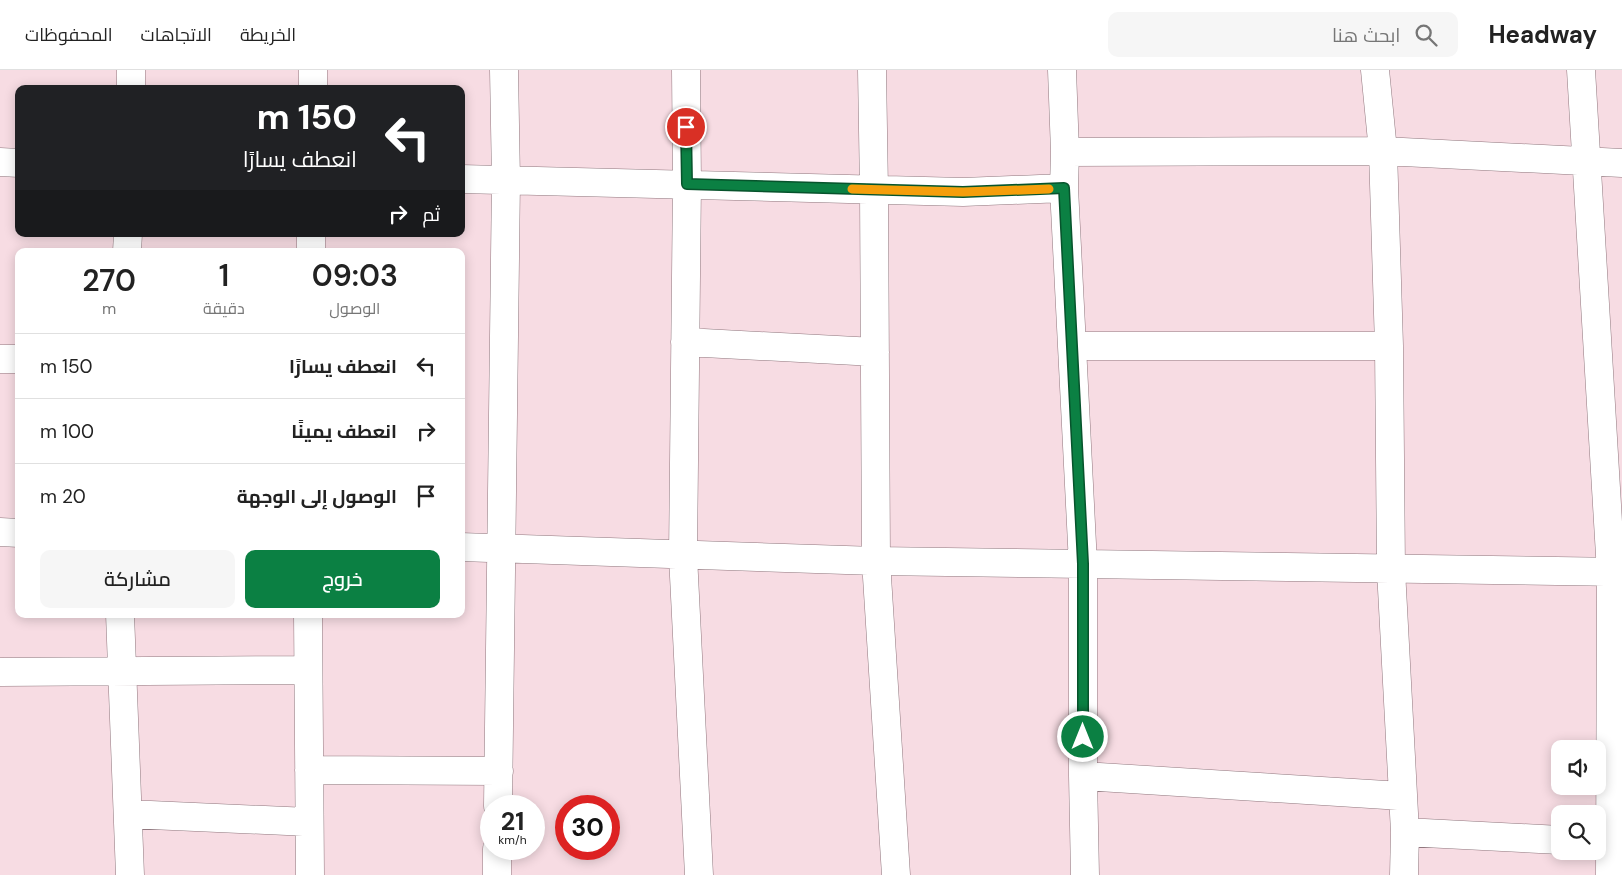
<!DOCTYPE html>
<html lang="ar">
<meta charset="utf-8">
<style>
body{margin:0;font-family:"DM Sans",Cairo,sans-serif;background:#f6f6f6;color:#222;direction:rtl;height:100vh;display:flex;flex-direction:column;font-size:19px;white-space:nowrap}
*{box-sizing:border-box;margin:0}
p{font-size:16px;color:#767676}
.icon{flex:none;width:28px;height:28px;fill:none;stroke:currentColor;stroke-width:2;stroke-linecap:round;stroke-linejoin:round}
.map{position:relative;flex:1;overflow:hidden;direction:ltr}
.sheet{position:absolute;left:15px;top:178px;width:450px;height:370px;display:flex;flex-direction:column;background:#fff;border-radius:10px;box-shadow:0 2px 12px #0003;direction:rtl}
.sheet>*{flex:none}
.hud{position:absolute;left:15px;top:15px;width:450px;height:152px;border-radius:10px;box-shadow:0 2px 12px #0003;direction:rtl;background:#202124;color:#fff;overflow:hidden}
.buttons{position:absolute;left:1551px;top:670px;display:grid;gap:10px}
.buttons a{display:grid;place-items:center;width:55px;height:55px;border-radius:10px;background:#fff;box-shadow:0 2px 12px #0003;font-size:25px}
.speed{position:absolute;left:480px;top:725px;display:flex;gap:10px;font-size:25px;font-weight:700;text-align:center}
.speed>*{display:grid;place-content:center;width:65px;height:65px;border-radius:50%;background:#fff;box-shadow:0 2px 12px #0003;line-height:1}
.speed small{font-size:12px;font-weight:400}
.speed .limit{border:8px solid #d22;background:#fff;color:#111}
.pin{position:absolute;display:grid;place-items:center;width:42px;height:42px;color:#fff;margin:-21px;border:2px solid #fff;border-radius:50%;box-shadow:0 1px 5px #0007}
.me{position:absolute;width:55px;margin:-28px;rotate:0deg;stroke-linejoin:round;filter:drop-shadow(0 0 4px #0008)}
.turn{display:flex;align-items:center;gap:18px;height:105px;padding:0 25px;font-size:22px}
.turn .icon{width:65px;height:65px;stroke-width:2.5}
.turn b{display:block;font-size:35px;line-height:42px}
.then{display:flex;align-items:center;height:48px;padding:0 25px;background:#0003;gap:10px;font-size:19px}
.eta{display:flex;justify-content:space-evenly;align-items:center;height:85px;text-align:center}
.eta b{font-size:30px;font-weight:600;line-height:35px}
.button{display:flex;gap:10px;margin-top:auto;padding:10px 25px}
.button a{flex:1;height:58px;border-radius:10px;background:#0b8043;color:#fff;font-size:20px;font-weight:600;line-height:58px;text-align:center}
.button a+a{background:#f6f6f6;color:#222}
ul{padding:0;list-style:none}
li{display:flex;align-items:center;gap:15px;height:65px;padding:0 25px;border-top:1px solid #e0e0e0}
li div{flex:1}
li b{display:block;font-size:19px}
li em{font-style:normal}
header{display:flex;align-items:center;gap:30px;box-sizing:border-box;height:70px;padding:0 25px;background:#fff;border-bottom:1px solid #e0e0e0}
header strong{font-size:24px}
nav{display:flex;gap:28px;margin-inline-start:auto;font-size:18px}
.search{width:350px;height:45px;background:#f6f6f6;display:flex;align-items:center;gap:12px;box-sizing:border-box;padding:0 18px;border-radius:10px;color:#767676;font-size:19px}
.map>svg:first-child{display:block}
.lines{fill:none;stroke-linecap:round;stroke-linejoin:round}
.minor-casing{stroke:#90777e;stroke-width:29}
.minor{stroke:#fff;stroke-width:28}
.route-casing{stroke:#07532c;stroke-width:12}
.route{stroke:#0b8043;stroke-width:9}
.slow{stroke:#f59e0b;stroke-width:9}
</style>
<header>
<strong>Headway</strong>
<div class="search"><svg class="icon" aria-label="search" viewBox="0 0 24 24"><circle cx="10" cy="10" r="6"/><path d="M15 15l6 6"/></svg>ابحث هنا</div>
<nav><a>الخريطة</a><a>الاتجاهات</a><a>المحفوظات</a></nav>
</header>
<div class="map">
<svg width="1622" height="805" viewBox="0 0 1622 805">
<rect width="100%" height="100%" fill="#f7dce3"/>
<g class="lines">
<g class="minor-casing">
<path id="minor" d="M686 0 687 113 683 486 699 805
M872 0 874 120 876 491 896 805
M1062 0 1065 82 1064 118 1083 494V706L1085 805
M1375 0 1383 81 1389 276 1391 500 1405 762 1404 805
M1581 0 1611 502 1610 805
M131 19V0
M313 19V0
M1065 82 1383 81 1622 93
M0 92 19 93
M461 109 963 122 1064 118
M127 181 128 164
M311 181V164
M685 272 875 282
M1072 276H1389
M0 289H19
M0 462 19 463
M461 477 876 491 1622 502
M120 544 130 805
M308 544 310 805
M0 602 308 600
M309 700 499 701
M1083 706 1402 726
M498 736 506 110 504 0
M128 744 309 752
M1405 762 1560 770
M497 805V779"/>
</g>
<use href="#minor" class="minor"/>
</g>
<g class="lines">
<g class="route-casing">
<path id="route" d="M686 57 687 114 963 122 1064 118 1083 494V667"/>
</g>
<use href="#route" class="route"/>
<path class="slow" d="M852 119 963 122 1049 119"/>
</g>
</svg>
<div class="buttons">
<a><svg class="icon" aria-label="sound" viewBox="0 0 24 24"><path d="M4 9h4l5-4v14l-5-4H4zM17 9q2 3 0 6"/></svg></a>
<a><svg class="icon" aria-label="search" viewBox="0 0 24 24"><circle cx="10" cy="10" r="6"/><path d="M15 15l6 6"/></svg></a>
</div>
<div class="speed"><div>21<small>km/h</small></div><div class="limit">30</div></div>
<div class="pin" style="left:686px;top:57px;background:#d93025"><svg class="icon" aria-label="arrive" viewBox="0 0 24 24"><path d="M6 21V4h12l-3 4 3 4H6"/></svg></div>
<svg class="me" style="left:1083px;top:667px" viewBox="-20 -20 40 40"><circle r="17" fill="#0b8043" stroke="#fff" stroke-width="3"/><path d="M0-11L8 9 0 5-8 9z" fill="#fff"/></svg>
<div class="hud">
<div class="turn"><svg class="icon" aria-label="left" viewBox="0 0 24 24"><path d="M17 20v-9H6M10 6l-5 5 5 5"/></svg><div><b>150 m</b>انعطف يسارًا</div></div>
<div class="then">ثم<svg class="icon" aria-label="right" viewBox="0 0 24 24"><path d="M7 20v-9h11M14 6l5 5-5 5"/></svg></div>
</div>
<section class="sheet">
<div class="eta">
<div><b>09:03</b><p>الوصول</p></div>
<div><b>1</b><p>دقيقة</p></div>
<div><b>270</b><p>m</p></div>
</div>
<ul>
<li><svg class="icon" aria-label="left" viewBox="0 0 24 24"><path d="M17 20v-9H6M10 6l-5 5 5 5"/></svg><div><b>انعطف يسارًا</b></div><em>150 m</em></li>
<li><svg class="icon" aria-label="right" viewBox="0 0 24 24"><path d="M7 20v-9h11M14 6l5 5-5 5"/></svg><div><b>انعطف يمينًا</b></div><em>100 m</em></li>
<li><svg class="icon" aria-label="arrive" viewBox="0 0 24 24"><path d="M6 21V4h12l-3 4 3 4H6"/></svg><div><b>الوصول إلى الوجهة</b></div><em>20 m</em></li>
</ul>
<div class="button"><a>خروج</a><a>مشاركة</a></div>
</section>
</div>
